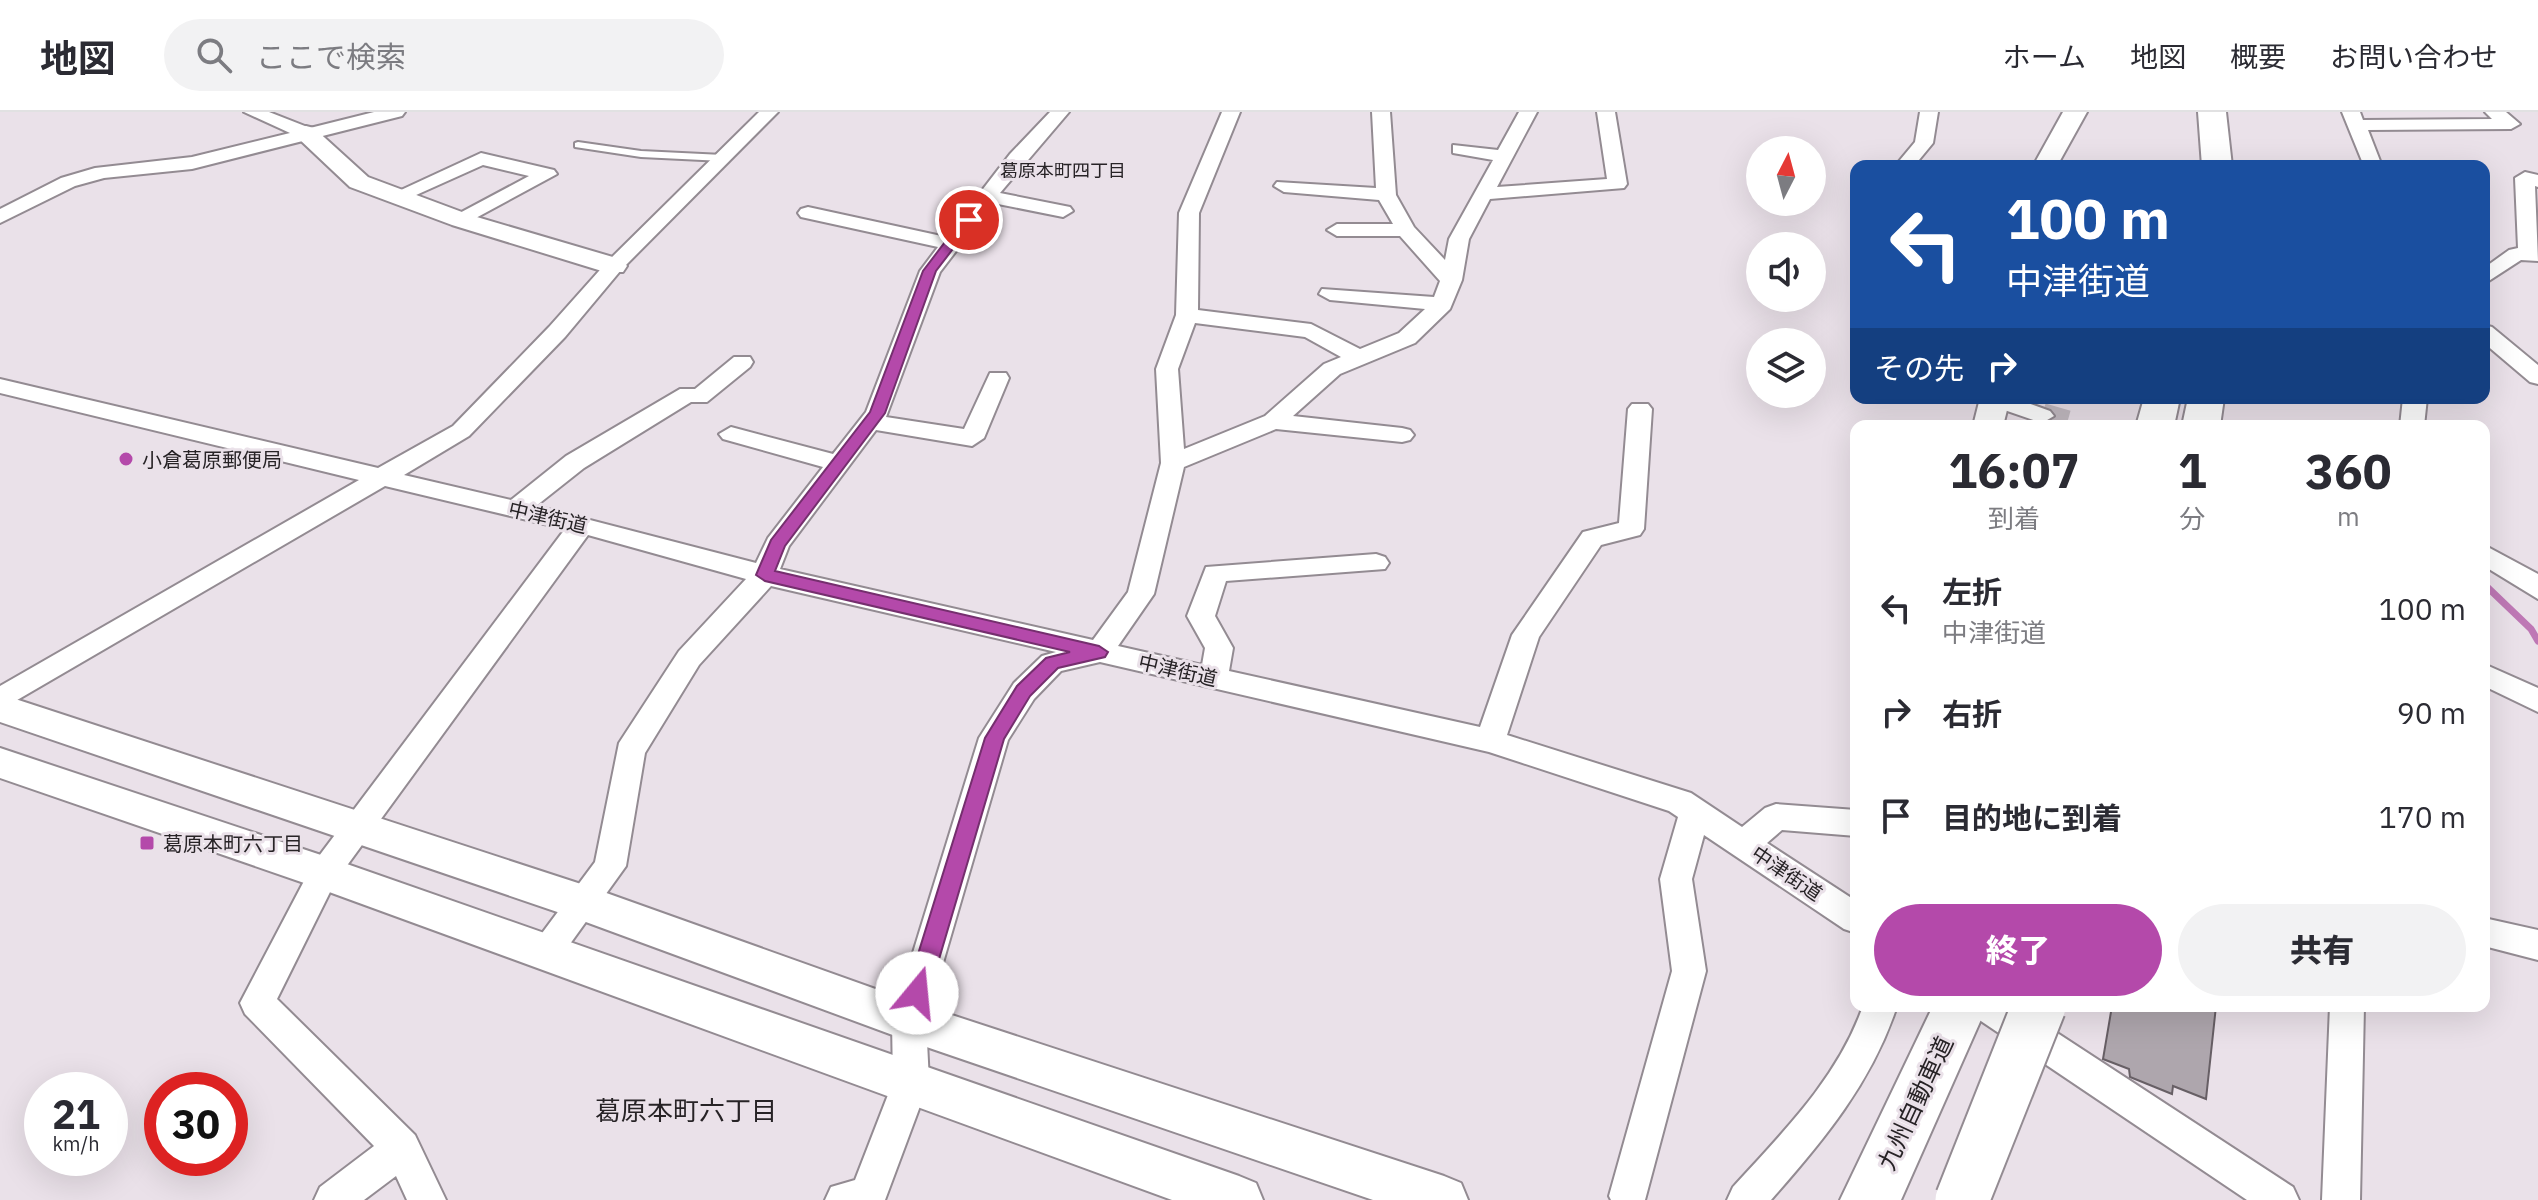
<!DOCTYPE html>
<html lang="ja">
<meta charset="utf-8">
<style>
body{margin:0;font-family:"IBM Plex Sans","Noto Sans JP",sans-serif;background:#f2f2f3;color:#2b2b33;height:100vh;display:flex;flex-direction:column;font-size:30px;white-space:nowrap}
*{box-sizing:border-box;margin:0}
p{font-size:26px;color:#7c7c81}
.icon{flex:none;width:44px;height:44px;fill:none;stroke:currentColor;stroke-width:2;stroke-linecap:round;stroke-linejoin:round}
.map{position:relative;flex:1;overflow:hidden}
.side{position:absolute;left:1850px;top:308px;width:640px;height:592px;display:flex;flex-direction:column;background:#fff;border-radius:16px;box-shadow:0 8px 32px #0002}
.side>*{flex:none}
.hud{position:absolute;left:1850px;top:48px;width:640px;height:244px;border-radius:16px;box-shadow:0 8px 32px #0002;background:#1a4fa0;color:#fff;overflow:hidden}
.needle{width:52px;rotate:6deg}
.controls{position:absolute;left:1746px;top:24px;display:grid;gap:16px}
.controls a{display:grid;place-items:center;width:80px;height:80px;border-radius:50%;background:#fff;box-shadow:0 8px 32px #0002;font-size:40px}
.speed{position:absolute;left:24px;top:960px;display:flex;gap:16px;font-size:40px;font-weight:700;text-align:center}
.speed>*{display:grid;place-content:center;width:104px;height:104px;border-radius:50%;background:#fff;box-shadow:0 8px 32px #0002;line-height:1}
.speed small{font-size:20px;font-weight:400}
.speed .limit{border:12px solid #d22;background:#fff;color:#111}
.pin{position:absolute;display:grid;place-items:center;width:68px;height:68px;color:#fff;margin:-34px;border:4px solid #fff;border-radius:50%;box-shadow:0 2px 8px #0007}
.me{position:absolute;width:88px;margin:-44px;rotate:17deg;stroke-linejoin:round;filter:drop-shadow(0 0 6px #0008)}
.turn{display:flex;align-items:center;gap:28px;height:168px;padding:0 24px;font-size:36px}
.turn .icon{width:104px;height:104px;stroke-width:2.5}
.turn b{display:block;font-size:56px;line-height:68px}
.then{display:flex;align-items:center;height:76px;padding:0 24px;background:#0003;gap:16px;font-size:30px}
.eta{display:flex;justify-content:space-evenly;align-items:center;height:136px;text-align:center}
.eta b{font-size:48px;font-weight:800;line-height:56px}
.button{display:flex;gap:16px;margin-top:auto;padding:16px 24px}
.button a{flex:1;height:92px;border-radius:48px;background:#b449aa;color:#fff;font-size:32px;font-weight:800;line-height:92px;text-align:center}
.button a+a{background:#f2f2f3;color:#2b2b33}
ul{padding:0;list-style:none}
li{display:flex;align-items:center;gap:24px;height:104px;padding:0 24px}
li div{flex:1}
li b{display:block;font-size:30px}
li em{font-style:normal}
header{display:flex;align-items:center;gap:48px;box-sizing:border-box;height:112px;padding:0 40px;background:#fff;border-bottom:2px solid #e1e1e2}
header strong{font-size:38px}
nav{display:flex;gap:44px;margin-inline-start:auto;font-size:28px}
.search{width:560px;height:72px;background:#f2f2f3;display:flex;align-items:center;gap:20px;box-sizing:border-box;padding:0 28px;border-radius:44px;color:#7c7c81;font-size:30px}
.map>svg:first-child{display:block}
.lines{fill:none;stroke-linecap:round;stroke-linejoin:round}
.stream{stroke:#be78b5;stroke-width:7}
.building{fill:#aea6ad;stroke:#675f65;stroke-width:2}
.minor-tunnel{stroke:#c3bbc2;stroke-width:26;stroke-dasharray:26 13;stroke-linecap:butt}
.service-casing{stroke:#938b92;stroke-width:4}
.minor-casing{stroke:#938b92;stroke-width:4}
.tertiary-casing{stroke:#938b92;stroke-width:4}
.motorway-casing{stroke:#938b92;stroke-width:4}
.service{fill:#fff;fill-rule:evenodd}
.minor{fill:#fff;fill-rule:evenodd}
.tertiary{fill:#fff;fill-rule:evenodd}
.motorway{fill:#fff;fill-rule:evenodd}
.motorway-bridge-casing{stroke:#938b92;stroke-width:57;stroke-linecap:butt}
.motorway-bridge{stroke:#fff;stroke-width:53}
.route{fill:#b449aa;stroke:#752f6e;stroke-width:2}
.poi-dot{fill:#b449aa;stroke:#eae1e9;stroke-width:3}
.labels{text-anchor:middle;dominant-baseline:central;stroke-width:6;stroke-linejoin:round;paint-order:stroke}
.far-neighbourhood-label{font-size:18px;fill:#272326;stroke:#eae1e9}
.poi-label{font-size:20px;fill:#272326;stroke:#eae1e9;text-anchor:start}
.street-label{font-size:20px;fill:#272326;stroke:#eae1e9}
.near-street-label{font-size:24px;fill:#272326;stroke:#eae1e9}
.near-neighbourhood-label{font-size:26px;fill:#272326;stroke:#eae1e9}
</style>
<header>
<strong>地図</strong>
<div class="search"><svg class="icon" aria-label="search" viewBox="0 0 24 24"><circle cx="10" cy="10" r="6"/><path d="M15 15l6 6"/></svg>ここで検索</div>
<nav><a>ホーム</a><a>地図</a><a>概要</a><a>お問い合わせ</a></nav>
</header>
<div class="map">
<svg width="2538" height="1088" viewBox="0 0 2538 1088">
<rect width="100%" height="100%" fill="#eae1e9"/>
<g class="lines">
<path class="stream" d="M2484 472 2531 517 2538 529"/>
</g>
<path class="building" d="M2112 894H2216L2206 987 2173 974 2172 982 2130 965 2129 957 2103 947Z"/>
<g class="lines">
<path class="minor-tunnel" d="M2042 304 2077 314"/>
<g class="service-casing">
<path id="service" d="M578 30 641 39 723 43 728 46 723 49 641 45 575 35V31Z"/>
</g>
<g class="minor-casing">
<path id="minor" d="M244 0H269L310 16 374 0H405L402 4 192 57 104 66 75 74 0 111V97L61 66 95 56 192 45 290 21Z
M759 0H778L621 158 565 225 469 324 404 363 511 388 566 344 680 277H695L734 245H750L753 250 750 255 707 290H691L584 356 536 394 756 451 768 426 823 355 723 327 719 322 731 315 833 342 866 300 920 159 938 135 801 105 798 101 801 97 808 95 946 125 1010 42 1050 0H1069L1000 81 1070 95 1073 99 1063 105 993 91 940 160 886 305 964 317 990 261H1006L1009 266 984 326 972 334 876 318 789 434 780 457 1093 528 1128 480 1161 351 1156 257 1176 203 1179 101 1222 0H1240L1199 101 1198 198 1311 212 1360 237 1399 221 1425 197 1330 188 1319 182 1322 177 1434 185 1440 169 1400 124H1337L1327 118 1337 112H1393L1379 88 1284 80 1274 74 1277 70 1376 76 1372 0H1390L1396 83 1414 115 1445 148 1449 127 1493 48 1453 41V33L1498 38 1519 0H1537L1497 75 1607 67 1597 0H1615L1627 72 1624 76 1490 87 1469 127 1462 168 1450 197 1415 231 1340 262 1293 304 1402 316 1410 318 1414 323 1410 328 1402 330 1276 317 1184 355 1154 482 1118 534 1202 553 1205 536 1187 504 1206 455 1376 442 1385 445 1389 451 1385 457 1226 469 1215 504 1233 536 1229 559 1480 615 1512 523 1583 420 1619 411 1628 297 1632 292H1648L1652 297 1644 417 1640 423 1601 433 1539 525 1507 623 1691 681 1742 715 1765 696 1776 692 1856 698V724L1782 718 1767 731 1856 789V821L1844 817 1704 723 1692 767 1706 859 1645 1088H1611L1609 1084 1672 859 1660 767 1678 705 1669 699 1489 640 1100 550 1061 559 1034 587 1008 628 926 909 929 970 885 1088H825L831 1075 855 1068 893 970 892 909 979 626 1014 571 1042 544 1056 540 771 474 699 553 645 641 626 754 557 850 545 855 533 850 528 840 595 750 619 631 679 539 746 467 588 423 335 770 277 887 415 1023 446 1088H407L396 1064 364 1088H314L320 1075 374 1034 245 902 240 891 313 752 565 417 385 374 0 598V574L359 368 0 281V267L378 356 453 314 549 215 607 150ZM1195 211 1305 225 1341 245 1324 252 1265 304 1184 337 1178 257Z
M1920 0H1938L1933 31 1914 54H1895L1915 30Z
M2342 0H2360L2363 8 2492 7 2485 0H2506L2520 12 2511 17 2368 18 2382 54H2364Z
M481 41 554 58 557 62 461 114 451 108 454 104 529 64 483 53 405 88H391L388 84Z
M2525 60 2538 63V75L2535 74 2538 149 2521 148 2484 172V156L2509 138 2518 136 2515 66Z
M2484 213 2492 215 2538 253V272L2530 270 2484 231Z
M2014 286 2050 299 2054 304 2042 311 1987 292 1983 287Z
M2403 286H2427L2424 314H2400Z
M2484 433 2538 462V487L2484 454Z
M2484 552 2538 576V600L2484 574Z
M2484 806 2538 818V848L2484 834Z
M1863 894H1897C1872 970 1824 1028 1771 1088H1727L1733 1075C1783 1020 1838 966 1863 894Z
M1970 894H2016L2293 1075 2299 1088H2247L1975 905Z
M2330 894H2364L2360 1088H2322Z"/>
</g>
<g class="tertiary-casing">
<path id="tertiary" d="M2063 0H2087L2057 54H2033Z
M306 14 314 16 368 65 470 103 623 148 627 154 623 160H605L452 113 350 75 298 26 294 21 298 16Z
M1980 286H2010L2003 314H1973Z
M0 582 584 773 909 889 1444 1064 1461 1071 1468 1088H1373L909 929 575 806 0 610Z
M0 636 324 744 1239 1064 1256 1071 1263 1088H1172L310 773 0 666Z"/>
</g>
<g class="motorway-casing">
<path id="motorway" d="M2198 0H2226L2232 54H2202Z
M2144 286H2180L2174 314H2136Z
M2188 286H2224L2220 314H2182Z
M1933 894H1987L1901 1088H1840Z"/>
</g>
<use href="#service" class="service"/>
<use href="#minor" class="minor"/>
<use href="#tertiary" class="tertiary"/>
<use href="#motorway" class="motorway"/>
<g class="motorway-bridge-casing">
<path id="motorway-bridge" d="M1962 1088 2039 894"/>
</g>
<use href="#motorway-bridge" class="motorway-bridge"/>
</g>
<path class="route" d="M964 105 975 108 936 159 885 301 785 434 775 459 1099 534 1108 540 1105 545 1058 556 1030 584 1004 627 929 881 925 888 917 891 910 888 906 881 985 626 1017 574 1046 546 1070 540 765 469 756 463 771 428 870 300 923 159Z"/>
<g class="poi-dot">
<circle cx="126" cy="347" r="8"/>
<rect x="139" y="723" width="16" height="16" rx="4"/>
</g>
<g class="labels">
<g class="far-neighbourhood-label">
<text x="1063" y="58">葛原本町四丁目</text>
</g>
<g class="poi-label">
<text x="142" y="347">小倉葛原郵便局</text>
<text x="163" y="731">葛原本町六丁目</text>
</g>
<g class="street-label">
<text transform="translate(548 405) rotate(13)">中津街道</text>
<text transform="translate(1178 558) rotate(13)">中津街道</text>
<text transform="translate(1787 761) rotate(34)">中津街道</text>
</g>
<g class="near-street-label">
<text transform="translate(1915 991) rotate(-65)">九州自動車道</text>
</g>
<g class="near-neighbourhood-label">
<text x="686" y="998">葛原本町六丁目</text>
</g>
</g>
</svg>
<div class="controls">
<a><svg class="needle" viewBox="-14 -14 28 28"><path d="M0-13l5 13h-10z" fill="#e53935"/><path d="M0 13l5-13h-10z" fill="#7c7c81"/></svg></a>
<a><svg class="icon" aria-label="sound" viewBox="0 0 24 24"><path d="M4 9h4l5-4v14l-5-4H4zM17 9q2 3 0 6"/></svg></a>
<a><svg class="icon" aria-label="layers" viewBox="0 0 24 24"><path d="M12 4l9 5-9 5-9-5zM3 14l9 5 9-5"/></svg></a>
</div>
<div class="speed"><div>21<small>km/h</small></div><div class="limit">30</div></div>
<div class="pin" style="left:969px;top:108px;background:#d93025"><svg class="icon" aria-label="arrive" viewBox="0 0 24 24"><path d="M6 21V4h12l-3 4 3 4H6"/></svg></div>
<svg class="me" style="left:917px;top:881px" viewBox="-20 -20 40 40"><circle r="19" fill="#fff"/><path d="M0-13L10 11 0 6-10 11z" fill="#b449aa"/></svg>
<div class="hud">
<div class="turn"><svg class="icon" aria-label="left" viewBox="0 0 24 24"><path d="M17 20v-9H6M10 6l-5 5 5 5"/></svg><div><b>100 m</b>中津街道</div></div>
<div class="then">その先<svg class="icon" aria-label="right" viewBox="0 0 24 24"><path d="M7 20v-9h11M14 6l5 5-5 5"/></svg></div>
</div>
<section class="side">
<div class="eta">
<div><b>16:07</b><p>到着</p></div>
<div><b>1</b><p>分</p></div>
<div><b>360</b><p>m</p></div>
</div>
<ul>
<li><svg class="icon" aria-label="left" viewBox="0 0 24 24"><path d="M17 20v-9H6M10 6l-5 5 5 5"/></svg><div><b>左折</b><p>中津街道</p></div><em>100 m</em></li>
<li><svg class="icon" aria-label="right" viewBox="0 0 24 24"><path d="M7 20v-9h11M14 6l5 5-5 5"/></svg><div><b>右折</b></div><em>90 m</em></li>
<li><svg class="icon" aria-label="arrive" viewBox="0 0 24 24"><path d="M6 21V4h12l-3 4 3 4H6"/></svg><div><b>目的地に到着</b></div><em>170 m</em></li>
</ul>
<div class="button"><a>終了</a><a>共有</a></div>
</section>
</div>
